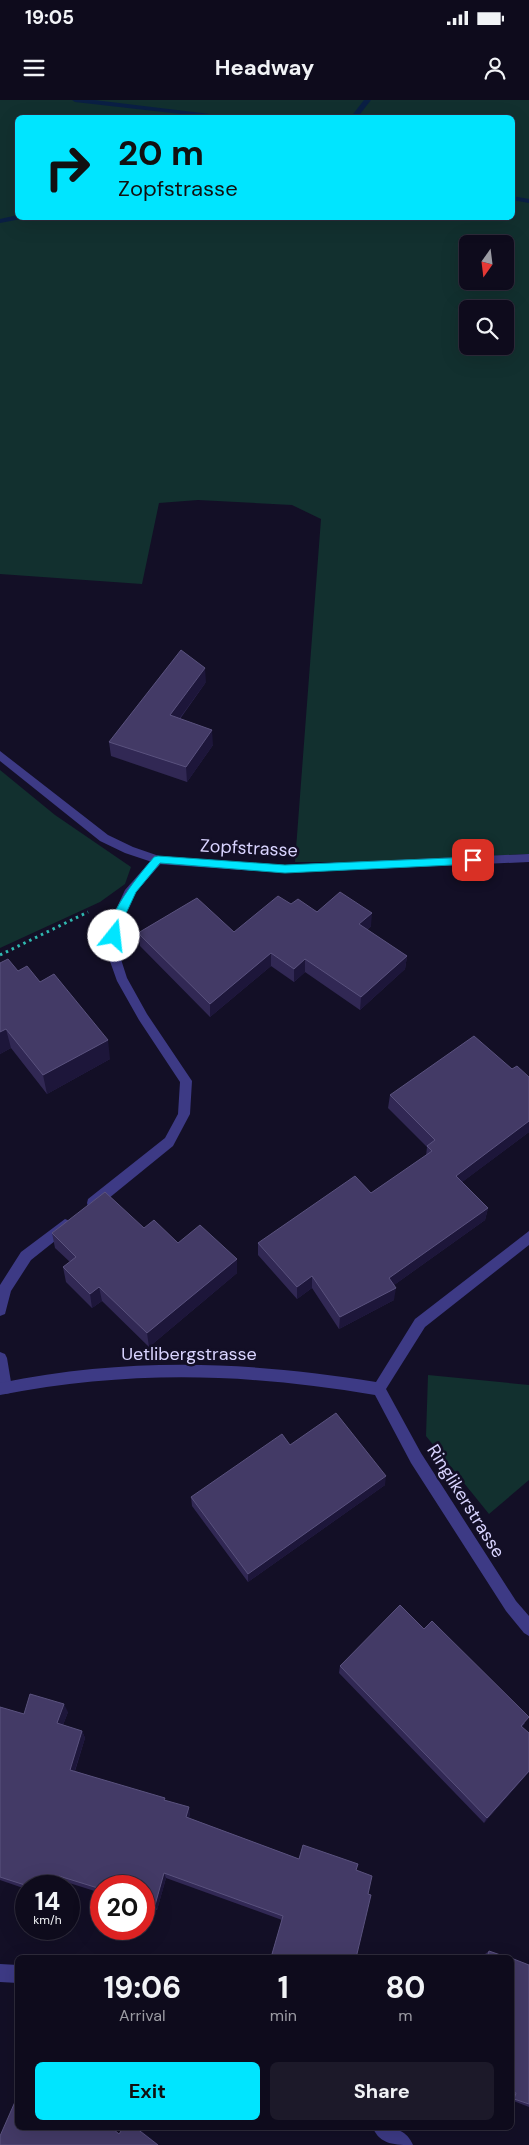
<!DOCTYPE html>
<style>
body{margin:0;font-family:"DM Sans",sans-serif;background:#1c1929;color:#f1f3f6;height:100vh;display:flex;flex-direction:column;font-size:19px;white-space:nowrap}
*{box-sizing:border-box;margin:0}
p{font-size:16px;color:#9b9ba3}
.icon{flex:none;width:28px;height:28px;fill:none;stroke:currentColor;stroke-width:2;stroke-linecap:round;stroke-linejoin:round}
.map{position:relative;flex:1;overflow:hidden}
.side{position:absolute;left:15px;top:1855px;width:499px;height:175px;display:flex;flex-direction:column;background:#0e0b1c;border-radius:8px;box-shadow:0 5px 20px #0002,0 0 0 1px #2e2b3b}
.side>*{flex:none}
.banner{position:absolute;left:15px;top:15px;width:500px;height:105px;border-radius:8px;box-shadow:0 5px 20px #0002,0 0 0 1px #2e2b3b;background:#00e5ff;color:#111;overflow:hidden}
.needle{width:32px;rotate:194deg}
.buttons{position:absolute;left:459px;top:135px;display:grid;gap:10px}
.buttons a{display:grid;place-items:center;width:55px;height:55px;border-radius:8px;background:#0e0b1c;box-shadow:0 5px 20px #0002,0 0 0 1px #2e2b3b;font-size:25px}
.speed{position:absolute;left:15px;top:1775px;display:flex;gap:10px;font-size:25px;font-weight:700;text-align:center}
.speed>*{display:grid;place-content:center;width:65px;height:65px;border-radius:50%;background:#0e0b1c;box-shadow:0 5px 20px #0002,0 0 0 1px #2e2b3b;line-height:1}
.speed small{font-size:12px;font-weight:400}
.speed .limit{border:8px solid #d22;background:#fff;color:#111}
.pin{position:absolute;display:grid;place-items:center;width:42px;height:42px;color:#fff;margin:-21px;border-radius:10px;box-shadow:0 2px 8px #0006}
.me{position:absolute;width:55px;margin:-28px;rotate:16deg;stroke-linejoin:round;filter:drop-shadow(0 0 4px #0008)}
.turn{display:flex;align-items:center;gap:18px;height:105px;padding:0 20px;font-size:22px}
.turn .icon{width:65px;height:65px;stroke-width:2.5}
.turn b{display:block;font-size:35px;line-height:42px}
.eta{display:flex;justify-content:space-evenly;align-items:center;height:85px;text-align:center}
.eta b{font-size:30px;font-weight:700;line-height:35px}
.button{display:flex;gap:10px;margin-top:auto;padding:10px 20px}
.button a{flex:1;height:58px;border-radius:8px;background:#00e5ff;color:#111;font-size:20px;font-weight:700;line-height:58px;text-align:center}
.button a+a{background:#1c1929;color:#f1f3f6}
.status{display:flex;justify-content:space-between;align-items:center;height:35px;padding:0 25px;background:#0e0b1c;direction:ltr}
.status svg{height:14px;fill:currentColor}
header{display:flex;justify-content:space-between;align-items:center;height:65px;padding:0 20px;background:#0e0b1c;font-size:22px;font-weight:700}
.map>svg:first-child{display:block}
.green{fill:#12302f;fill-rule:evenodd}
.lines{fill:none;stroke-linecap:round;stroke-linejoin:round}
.stream{fill:#0a1f44;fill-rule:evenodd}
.path{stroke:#2fb8b0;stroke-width:3;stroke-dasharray:2.5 4;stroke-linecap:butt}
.service{fill:#3d3a85;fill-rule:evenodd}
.minor{fill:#3d3a85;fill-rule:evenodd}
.wall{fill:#312854}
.shaded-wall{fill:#1d163a}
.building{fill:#433a66;stroke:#5a527e}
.route{fill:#00e5ff;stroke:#0095a6}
.labels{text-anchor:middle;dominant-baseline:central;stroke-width:5;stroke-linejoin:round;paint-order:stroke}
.street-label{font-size:18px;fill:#d9d4ff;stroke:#130f26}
</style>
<div class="status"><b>19:05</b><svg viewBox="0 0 49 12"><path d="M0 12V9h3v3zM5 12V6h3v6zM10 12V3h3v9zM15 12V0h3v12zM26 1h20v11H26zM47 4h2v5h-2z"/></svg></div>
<header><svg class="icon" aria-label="menu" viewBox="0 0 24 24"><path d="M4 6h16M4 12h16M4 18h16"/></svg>Headway<svg class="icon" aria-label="person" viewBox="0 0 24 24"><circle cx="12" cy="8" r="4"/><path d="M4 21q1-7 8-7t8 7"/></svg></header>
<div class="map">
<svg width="529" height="2045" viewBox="0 0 529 2045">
<rect width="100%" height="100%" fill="#130f26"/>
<path class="green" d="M0 0H529V754L379 762H295L321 419 292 405 198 400 159 403 142 484 0 474ZM18 18H512V118H18ZM468 144H505V181H468ZM468 209H505V246H468Z
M0 670 55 715 131 767 125 784 100 802 0 848Z
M428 1275 529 1285V1380L489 1414 426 1336Z"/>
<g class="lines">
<path class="stream" d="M72 0H94L243 18H216L75 2Z
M364 0H371L357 18H350Z
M512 96 529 99V103L512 100Z
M18 115V118L21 119 0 123V119Z"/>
<path class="path" d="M0 855 88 812"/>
<path class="service" d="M158 756 164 760 136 792 122 822 118 850 127 878 147 914 192 981 190 1014 173 1046 98 1107 93 1109 88 1107 87 1103 88 1099 165 1038 178 1014 180 982 139 920 117 881 106 850 110 822 125 790 154 757Z
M65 1119 70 1121 72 1125 70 1129 31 1160 11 1191 5 1214 0 1216V1185L21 1152Z
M0 1252 5 1254 7 1258 12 1288 10 1293 5 1294 0 1292Z"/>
<path class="minor" d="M0 651 108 735 133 747 159 756 285 765 529 754V762L285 773 158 764 125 753 100 741 0 661Z
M529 1131V1145L425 1227 386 1289 421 1353 516 1501 529 1516V1536L524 1533 506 1511 411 1363 375 1295C245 1273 130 1270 0 1295V1283C130 1257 245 1261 376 1282L415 1219Z
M0 1864 18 1865V1883L0 1882Z
M373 2028C389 2026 406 2028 413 2045 396 2045 380 2045 373 2028Z"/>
</g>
<path class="wall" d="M206 582 180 619 213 645 187 682 111 656 109 642Z
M291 804 371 826 367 830 407 856 405 869 360 910 305 872 294 882 271 866 210 917 140 846 138 833 234 832Z
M0 863 40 882 110 959 47 994 11 948 0 954Z
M512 969 529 977V1032L462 1082 488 1108 485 1120 394 1185V1200L339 1229 312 1188 297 1199 258 1155V1143L371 1093 426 1056 427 1047 388 1008 390 995Z
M144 1128 178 1143 237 1159V1173L149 1247 102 1201 92 1208 66 1182 63 1167 70 1162 55 1148 52 1133Z
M290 1345 385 1385 248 1482 192 1406 191 1397Z
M340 1566 525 1623 522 1627 529 1633V1672L484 1723 339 1573Z
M0 1607 24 1614 68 1612 63 1625 82 1631 85 1638 75 1671 166 1701 190 1713 189 1718 299 1759 356 1770 368 1794 356 1858H272V1854L282 1820 166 1778 157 1810 144 1806V1786H101V1793L63 1781 61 1786H26V1789L0 1780Z
M489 1851 509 1858H484L485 1854Z
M511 1858 529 1865V2007L511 2000Z"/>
<path class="shaded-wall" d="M205 568 206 582 171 630 170 615Z
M212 630 213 645 187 682 186 667Z
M372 813 371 826 358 837 359 824Z
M271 853V866L210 917V904Z
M407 856 405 869 360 910 361 897Z
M305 859V872L294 882V869Z
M6 929 11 948 0 954V932Z
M108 940 110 959 47 994 43 975Z
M529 1021V1032L453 1089 456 1076Z
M488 1108 485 1120 387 1190 389 1178Z
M237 1159V1173L149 1247 147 1233Z
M312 1176V1188L297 1199V1187Z
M99 1187 102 1201 92 1208 90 1194Z
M396 1188 394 1200 339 1229 340 1217Z
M386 1376 385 1385 248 1482V1474Z
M64 1604 68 1612 61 1630 57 1623Z
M82 1631 85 1638 73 1676 70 1670Z
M529 1671V1672L484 1723 487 1718Z
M189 1707 190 1713 188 1723 186 1717Z
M164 1773 166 1778 157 1810 155 1805Z
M59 1776 63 1781 61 1786H56Z
M136 2028H138L159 2045H158Z"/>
<path class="building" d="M181 550 205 568 170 615 212 630 186 667 109 642Z
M340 792 372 813 359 824 407 856 361 897 305 859 294 869 271 853 210 904 138 833 197 798 234 832 278 796 291 804 298 799 317 812Z
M8 859 18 871 27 866 40 882 54 874 108 940 43 975 6 929 0 932V863Z
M474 936 512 969 517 966 529 977V1021L456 1076 488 1108 389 1178 396 1188 340 1217 312 1176 297 1187 258 1143 355 1076 371 1093 432 1051 427 1046 435 1040 390 995Z
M105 1092 144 1128 154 1120 178 1143 200 1125 237 1159 147 1233 99 1187 90 1194 63 1167 76 1157 52 1133Z
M336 1313 386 1376 248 1474 191 1397 282 1334 290 1345Z
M400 1505 424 1529 432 1521 529 1617 521 1626 529 1633V1671L487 1718 340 1566Z
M30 1594 64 1604 57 1623 82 1631 70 1670 165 1698 164 1700 189 1707 186 1717 299 1759 303 1745 358 1764 356 1770 372 1776 368 1794 371 1795 356 1858H280L272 1854 283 1816 164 1773 155 1805 144 1802V1786H101V1789L59 1776 56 1786H28L0 1777V1607L24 1614Z
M489 1851 509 1858H487Z
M511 1858 529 1865V2004L514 1999 516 1993 511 1991Z
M18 1995V2028H112L119 2034 123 2028H136L158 2045H0V2036Z"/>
<path class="route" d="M158 756 285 765 473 757 478 760 473 764 285 773 160 763 136 792 122 822 118 839H111C102 817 141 773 154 757Z"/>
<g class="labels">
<g class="street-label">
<text transform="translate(249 748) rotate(3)">Zopfstrasse</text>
<text x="189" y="1254">Uetlibergstrasse</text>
<text transform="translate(466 1401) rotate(58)">Ringlikerstrasse</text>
</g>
</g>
</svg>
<div class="buttons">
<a><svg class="needle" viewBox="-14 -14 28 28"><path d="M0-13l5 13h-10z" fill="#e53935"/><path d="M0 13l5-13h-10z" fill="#9b9ba3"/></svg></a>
<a><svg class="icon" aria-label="search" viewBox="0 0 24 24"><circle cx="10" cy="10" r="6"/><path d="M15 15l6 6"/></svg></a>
</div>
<div class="speed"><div>14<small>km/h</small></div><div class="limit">20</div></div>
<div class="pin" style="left:473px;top:760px;background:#d93025"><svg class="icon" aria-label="arrive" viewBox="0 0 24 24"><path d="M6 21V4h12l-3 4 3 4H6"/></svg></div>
<svg class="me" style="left:114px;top:836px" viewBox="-20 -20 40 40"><circle r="19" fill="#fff"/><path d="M0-13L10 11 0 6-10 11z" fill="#00e5ff"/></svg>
<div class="banner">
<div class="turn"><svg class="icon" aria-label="right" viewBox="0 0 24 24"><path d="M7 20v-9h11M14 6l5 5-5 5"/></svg><div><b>20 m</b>Zopfstrasse</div></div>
</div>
<section class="side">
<div class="eta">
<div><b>19:06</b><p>Arrival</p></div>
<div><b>1</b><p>min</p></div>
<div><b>80</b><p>m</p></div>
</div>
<div class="button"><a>Exit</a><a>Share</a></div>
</section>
</div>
